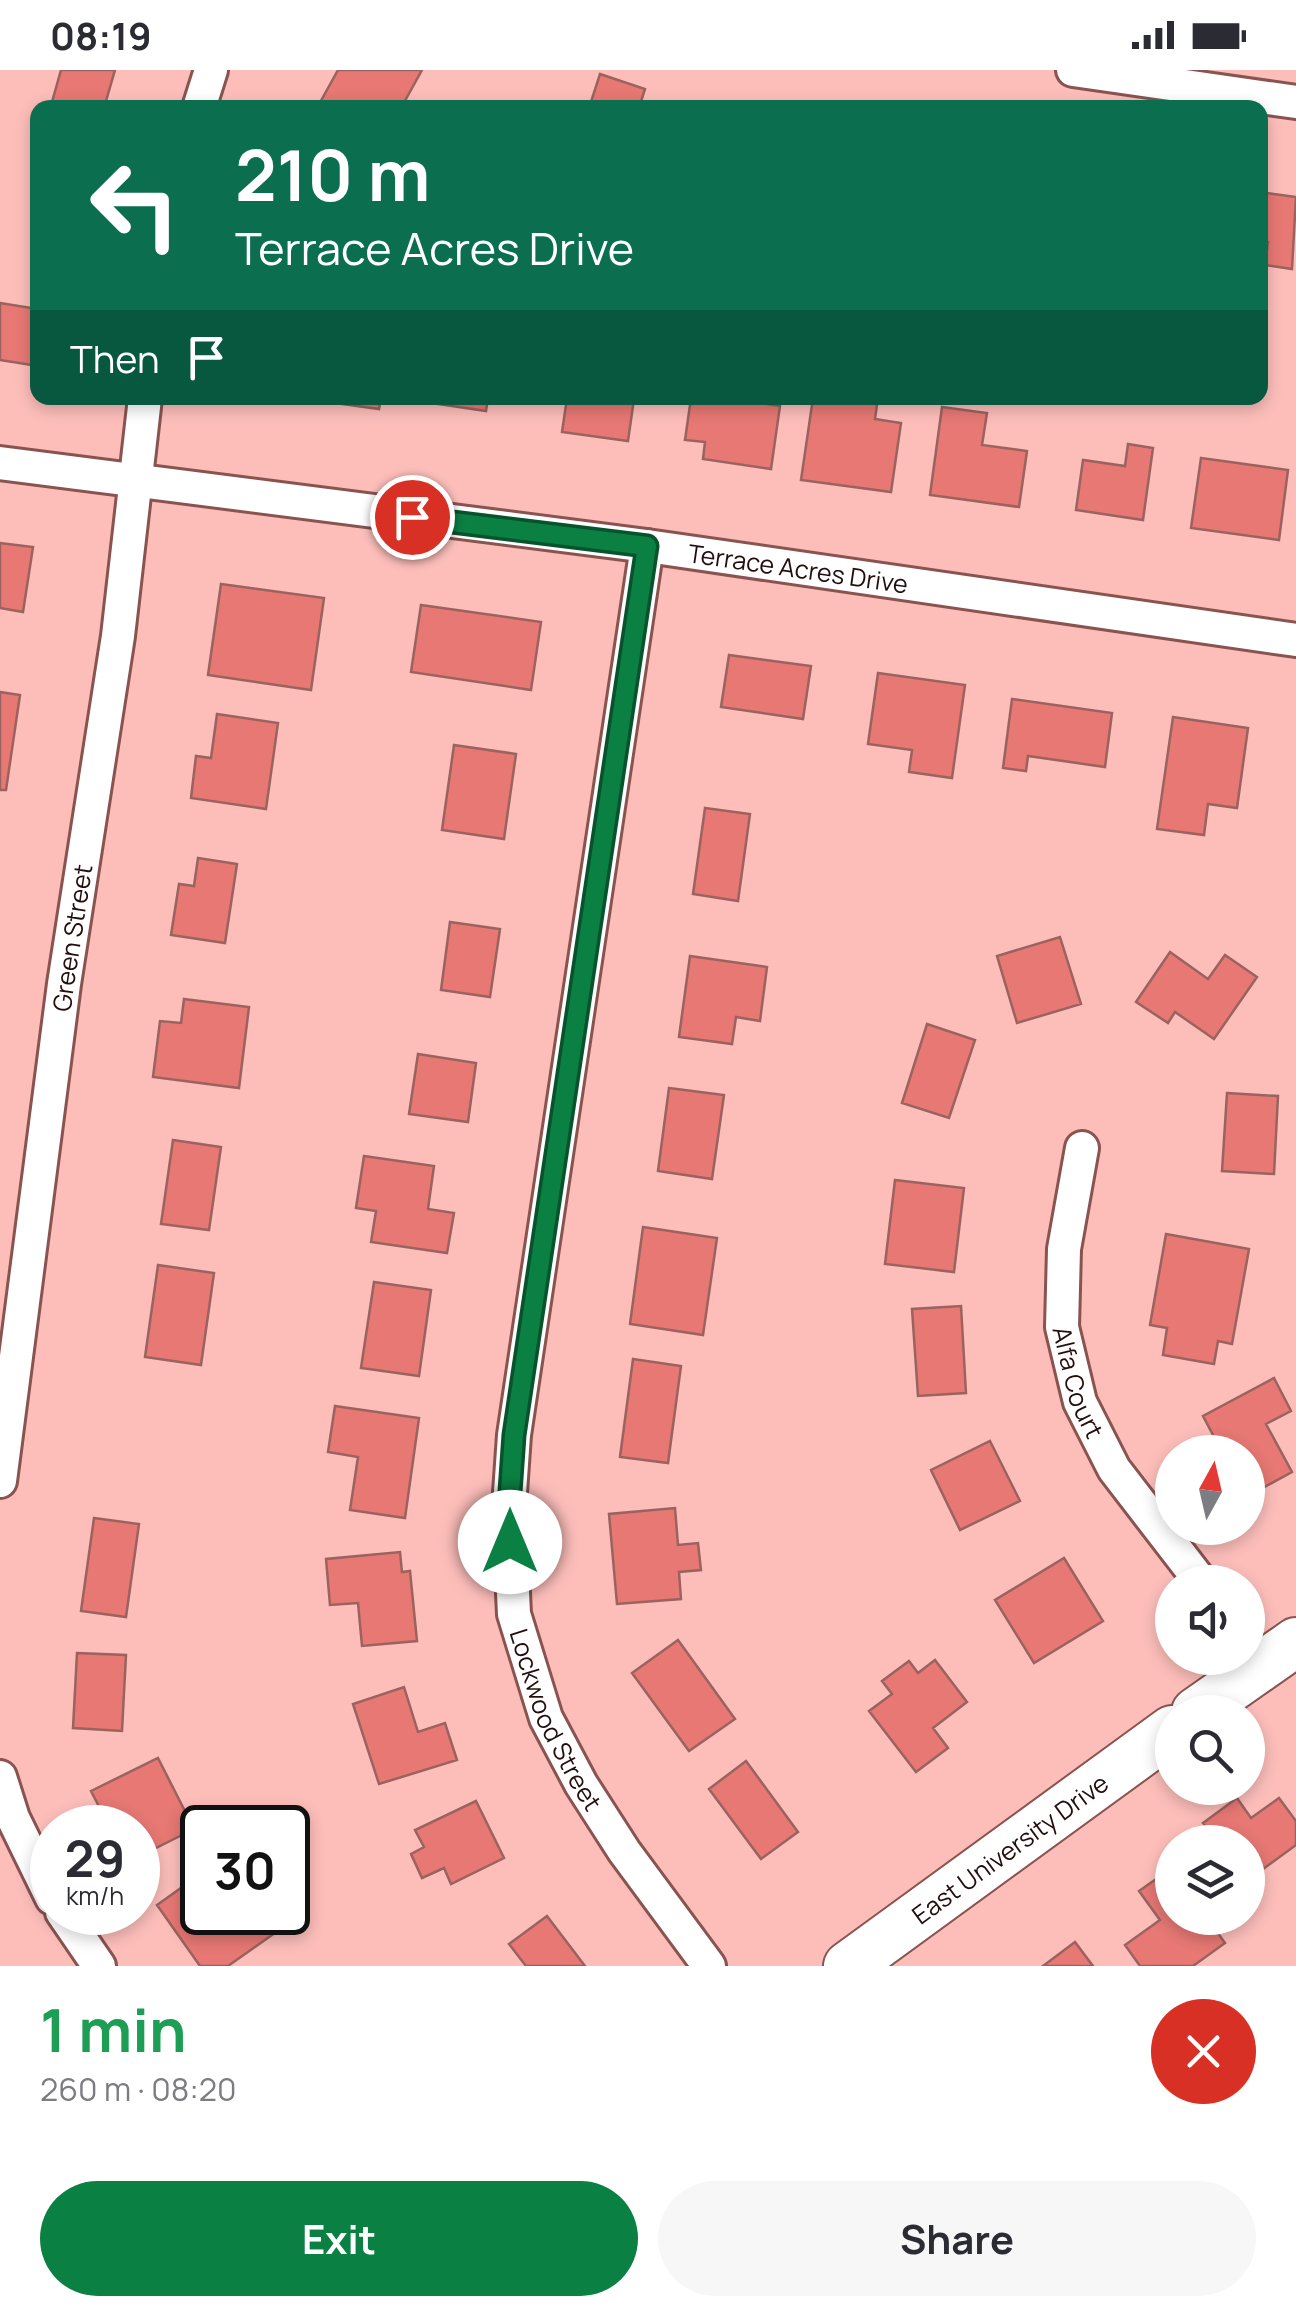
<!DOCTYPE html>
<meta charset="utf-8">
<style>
body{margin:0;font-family:Manrope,sans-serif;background:#f7f7f7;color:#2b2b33;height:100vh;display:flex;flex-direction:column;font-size:38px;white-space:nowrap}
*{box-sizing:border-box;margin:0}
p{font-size:32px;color:#7c7c81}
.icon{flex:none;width:55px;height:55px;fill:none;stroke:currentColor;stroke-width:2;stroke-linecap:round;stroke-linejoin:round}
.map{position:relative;height:1896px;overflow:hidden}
.sheet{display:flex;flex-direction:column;background:#fff;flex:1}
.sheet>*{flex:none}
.banner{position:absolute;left:30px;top:30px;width:1238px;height:305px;border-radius:20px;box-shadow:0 5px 15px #0003;background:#0b6e4f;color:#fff;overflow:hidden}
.needle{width:65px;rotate:8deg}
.tools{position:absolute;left:1155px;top:1365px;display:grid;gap:20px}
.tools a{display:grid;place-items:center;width:110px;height:110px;border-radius:50%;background:#fff;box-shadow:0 5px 15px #0003;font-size:50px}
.speed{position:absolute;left:30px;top:1735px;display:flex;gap:20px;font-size:50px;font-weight:700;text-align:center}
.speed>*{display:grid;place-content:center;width:130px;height:130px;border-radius:50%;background:#fff;box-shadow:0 5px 15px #0003;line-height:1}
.speed small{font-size:25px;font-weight:400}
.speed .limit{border:5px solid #111;border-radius:15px;background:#fff;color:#111}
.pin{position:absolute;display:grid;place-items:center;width:85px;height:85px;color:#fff;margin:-42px;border:5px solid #fff;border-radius:50%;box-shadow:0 2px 10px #0007}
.me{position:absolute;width:110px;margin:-55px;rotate:0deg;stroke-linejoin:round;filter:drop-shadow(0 0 8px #0008)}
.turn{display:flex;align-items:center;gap:35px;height:210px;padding:0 40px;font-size:45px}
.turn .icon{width:130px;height:130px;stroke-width:2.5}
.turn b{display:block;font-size:70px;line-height:85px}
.then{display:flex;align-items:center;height:95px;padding:0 40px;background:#0003;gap:20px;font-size:38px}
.round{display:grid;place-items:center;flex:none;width:105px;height:105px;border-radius:52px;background:#f7f7f7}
.head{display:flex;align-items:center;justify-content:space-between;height:170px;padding:0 40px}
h1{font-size:60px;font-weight:700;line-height:75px;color:#1e9e55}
.primary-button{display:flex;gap:20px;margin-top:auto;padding:20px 40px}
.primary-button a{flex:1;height:115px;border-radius:60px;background:#0b8043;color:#fff;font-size:40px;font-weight:700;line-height:115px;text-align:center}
.primary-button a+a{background:#f7f7f7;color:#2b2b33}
.status{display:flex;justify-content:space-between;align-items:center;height:70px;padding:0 50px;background:#fff;direction:ltr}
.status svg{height:28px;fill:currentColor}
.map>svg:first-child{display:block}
.building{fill:#e77874;stroke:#9a635f;stroke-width:2.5}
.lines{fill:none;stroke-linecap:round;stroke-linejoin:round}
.street-casing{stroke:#895350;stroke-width:38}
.secondary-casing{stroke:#895350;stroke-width:52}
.street{stroke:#fff;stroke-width:32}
.secondary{stroke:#fff;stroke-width:48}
.route-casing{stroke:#07532c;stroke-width:25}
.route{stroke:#0b8043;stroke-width:18}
.labels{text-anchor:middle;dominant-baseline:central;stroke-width:8;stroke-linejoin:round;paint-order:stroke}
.street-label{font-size:25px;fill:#230e0d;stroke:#fad3d0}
</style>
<div class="status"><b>08:19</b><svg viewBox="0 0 49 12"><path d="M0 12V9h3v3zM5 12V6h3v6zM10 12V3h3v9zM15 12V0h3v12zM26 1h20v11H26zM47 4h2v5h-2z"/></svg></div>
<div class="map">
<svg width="1296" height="1896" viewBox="0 0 1296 1896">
<rect width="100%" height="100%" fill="#fdbeba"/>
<path class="building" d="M61 0H115L104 38H71L52 32Z
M338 0H422L401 38H317Z
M600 4 645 19 639 38H589Z
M1260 122 1296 127 1292 199 1265 195 1268 172 1260 171Z
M0 233 38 239V296L0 290Z
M299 328H381L379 339Z
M439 328H488L486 341 438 334Z
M567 328H647L646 331 634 329 628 371 562 362Z
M691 328H730L780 336 771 399 703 389 705 372 685 370Z
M813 328H878L875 349 901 353 891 422 801 410Z
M942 337 987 343 982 375 1027 381 1019 437 930 425Z
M1128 374 1153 378 1143 450 1076 440 1083 390 1125 396Z
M1201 388 1288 400 1279 470 1191 458Z
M0 473 33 477 23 542 0 538Z
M221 514 324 528 311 620 208 605Z
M421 535 541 552 531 620 411 602Z
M729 585 811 596 803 649 721 637Z
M878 603 965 615 952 708 909 702 912 680 868 674Z
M0 622 20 625 6 720H0Z
M1012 629 1112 643 1105 697 1028 686 1026 701 1003 698Z
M217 644 278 653 266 739 191 728 196 686 211 688Z
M1173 647 1248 658 1237 738 1208 734 1204 765 1157 759Z
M454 675 516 684 504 769 442 760Z
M705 738 750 744 738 831 693 824Z
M198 788 237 794 225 873 171 865 179 814 194 816Z
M450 852 500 859 490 927 441 920Z
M1060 867 1081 934 1017 953 997 886Z
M1170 882 1208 909 1225 885 1257 907 1214 969 1175 942 1168 953 1136 932Z
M690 886 767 897 760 951 736 947 732 974 679 967Z
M184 929 249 937 239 1018 153 1007 160 951 181 953Z
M927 954 975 970 949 1048 902 1033Z
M418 984 476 993 468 1052 409 1044Z
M669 1018 724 1025 712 1109 658 1101Z
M1227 1023 1278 1026 1274 1104 1222 1101Z
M173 1070 221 1077 209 1160 161 1154Z
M364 1086 434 1096 428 1139 454 1143 447 1183 371 1172 376 1141 356 1138Z
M895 1110 964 1118 954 1202 885 1194Z
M643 1157 717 1168 703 1265 630 1254Z
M1166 1164 1249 1179 1232 1274 1218 1271 1214 1294 1163 1285 1167 1258 1150 1255Z
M158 1195 214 1203 201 1295 145 1287Z
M374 1212 431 1220 419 1306 361 1298Z
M961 1236 966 1323 918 1326 912 1239Z
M633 1289 681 1296 668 1393 620 1387Z
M1274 1308 1291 1341 1266 1354 1292 1402 1248 1426V1382H1222L1203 1346Z
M335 1336 419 1348 405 1448 350 1440 358 1387 328 1382Z
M990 1371 1020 1431 960 1460 931 1400Z
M675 1438 678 1475 698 1473 701 1500 679 1502 681 1529 617 1534 609 1444Z
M94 1448 139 1454 126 1547 81 1541Z
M400 1482 402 1502 410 1501 417 1571 362 1576 358 1533 330 1535 326 1489Z
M1064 1488 1103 1551 1034 1593 995 1530Z
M678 1570 735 1649 689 1681 632 1603Z
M77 1583 126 1585 122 1661 73 1658Z
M935 1590 967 1632 933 1658 948 1678 916 1702 869 1641 892 1624 882 1611 909 1591 918 1603Z
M404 1617 418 1662 445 1653 457 1690 379 1714 353 1634Z
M158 1688 194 1759 138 1787V1758H110L91 1721Z
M746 1691 798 1762 761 1789 709 1719Z
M1237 1728 1251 1748 1279 1728 1296 1751V1775L1248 1810V1772H1218L1203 1753Z
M476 1731 504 1788 451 1814 444 1798 422 1808 411 1784 424 1777 415 1760Z
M1172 1798V1848H1207L1225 1873 1193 1896H1140L1125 1875 1160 1850 1139 1821Z
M202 1803V1842H281L289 1853 228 1896H200L157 1835Z
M547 1846 585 1896H526L509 1874Z
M1075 1872 1093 1896H1043Z"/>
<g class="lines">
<g class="street-casing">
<g id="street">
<path d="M1073 0 1296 32"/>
<path d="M199 38 211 0"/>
<path id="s1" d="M0 393 647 476 1296 570"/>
<path id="s2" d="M647 476 514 1365 509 1437 514 1544 546 1648 581 1714 624 1781 709 1896"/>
<path id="s3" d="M1082 1078 1064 1179 1062 1257 1080 1332 1114 1399 1201 1512"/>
<path id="s4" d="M0 1411 64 914 118 566 145 328"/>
<path d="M0 1707 13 1748 52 1828"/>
<path d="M62 1842 99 1896"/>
</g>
</g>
<g class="secondary-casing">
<g id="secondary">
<path d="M1196 1642 1296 1572"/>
<path id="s5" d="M848 1896 1172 1660"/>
</g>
</g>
<use href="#street" class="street"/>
<use href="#secondary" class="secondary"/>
</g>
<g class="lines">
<g class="route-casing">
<path id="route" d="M412 447 647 476 514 1365 509 1436 510 1472"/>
</g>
<use href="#route" class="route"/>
</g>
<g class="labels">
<g class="street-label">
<text stroke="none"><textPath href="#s1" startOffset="805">Terrace Acres Drive</textPath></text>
<text stroke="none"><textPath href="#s4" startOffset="548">Green Street</textPath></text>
<text stroke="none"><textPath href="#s3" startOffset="238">Alfa Court</textPath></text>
<text stroke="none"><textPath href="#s2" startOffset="1192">Lockwood Street</textPath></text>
<text stroke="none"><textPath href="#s5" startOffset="200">East University Drive</textPath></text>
</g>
</g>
</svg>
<div class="tools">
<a><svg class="needle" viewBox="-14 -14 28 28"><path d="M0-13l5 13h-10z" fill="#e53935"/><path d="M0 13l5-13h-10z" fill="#7c7c81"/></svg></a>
<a><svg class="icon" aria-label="sound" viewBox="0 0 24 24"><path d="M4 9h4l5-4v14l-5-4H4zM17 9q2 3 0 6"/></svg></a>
<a><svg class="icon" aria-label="search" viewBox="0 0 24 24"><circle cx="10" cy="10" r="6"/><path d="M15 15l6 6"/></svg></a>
<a><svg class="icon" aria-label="layers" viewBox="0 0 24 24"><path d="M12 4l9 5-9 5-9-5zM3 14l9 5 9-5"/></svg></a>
</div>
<div class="speed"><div>29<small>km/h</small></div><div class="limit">30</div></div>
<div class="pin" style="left:412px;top:447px;background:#d93025"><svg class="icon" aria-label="arrive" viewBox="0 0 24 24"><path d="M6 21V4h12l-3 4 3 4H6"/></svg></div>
<svg class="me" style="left:510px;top:1472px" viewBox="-20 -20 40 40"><circle r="19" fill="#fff"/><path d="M0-13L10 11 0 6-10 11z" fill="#0b8043"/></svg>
<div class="banner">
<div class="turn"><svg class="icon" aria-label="left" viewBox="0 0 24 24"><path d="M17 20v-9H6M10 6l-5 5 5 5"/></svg><div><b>210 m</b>Terrace Acres Drive</div></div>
<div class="then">Then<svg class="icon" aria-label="arrive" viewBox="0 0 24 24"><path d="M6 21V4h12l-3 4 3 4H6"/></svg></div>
</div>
</div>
<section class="sheet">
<div class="head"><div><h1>1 min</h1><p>260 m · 08:20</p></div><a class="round" style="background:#d93025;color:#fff"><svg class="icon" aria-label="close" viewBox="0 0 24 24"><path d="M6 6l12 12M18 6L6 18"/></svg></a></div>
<div class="primary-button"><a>Exit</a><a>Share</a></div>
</section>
